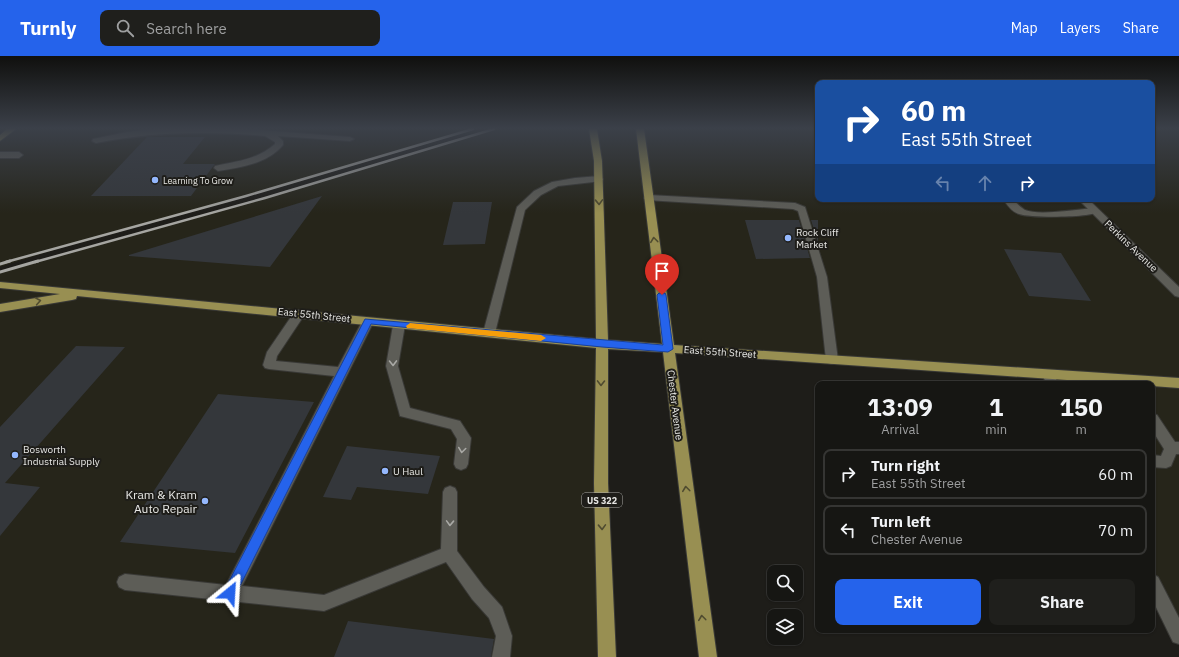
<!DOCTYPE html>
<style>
body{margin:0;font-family:"IBM Plex Sans",sans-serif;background:#1f1f1c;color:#f1f3f6;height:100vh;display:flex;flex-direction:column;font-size:15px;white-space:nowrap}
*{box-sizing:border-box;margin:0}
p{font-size:13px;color:#9e9fa0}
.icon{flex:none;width:22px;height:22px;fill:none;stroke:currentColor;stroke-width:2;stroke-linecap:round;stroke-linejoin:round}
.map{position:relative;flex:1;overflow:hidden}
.drawer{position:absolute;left:815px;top:325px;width:340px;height:252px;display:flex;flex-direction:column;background:#161613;border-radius:8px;box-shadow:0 1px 3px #0004,0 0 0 1px #353533}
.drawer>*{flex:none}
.top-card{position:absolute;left:815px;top:24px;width:340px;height:122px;border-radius:8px;box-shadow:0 1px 3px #0004,0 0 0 1px #353533;background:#1a4fa0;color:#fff;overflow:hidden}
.fabs{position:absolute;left:767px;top:509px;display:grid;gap:8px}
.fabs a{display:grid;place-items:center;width:36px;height:36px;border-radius:8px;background:#161613;box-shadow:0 1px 3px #0004,0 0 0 1px #353533;font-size:20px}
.pin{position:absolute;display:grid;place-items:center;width:34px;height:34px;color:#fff;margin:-41px -17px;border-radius:50% 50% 50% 0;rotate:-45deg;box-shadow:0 0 4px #0007}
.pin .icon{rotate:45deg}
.me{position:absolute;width:44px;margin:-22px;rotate:27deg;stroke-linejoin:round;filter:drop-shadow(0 0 3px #0008)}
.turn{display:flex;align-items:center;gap:14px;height:84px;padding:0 20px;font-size:18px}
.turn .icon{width:52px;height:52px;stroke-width:2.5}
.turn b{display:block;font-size:28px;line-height:34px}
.lanes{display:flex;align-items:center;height:38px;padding:0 20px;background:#0003;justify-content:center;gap:20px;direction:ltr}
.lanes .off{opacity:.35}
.eta{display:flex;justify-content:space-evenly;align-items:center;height:68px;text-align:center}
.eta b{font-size:24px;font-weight:700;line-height:28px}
.primary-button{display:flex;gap:8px;margin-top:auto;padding:8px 20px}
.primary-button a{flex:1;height:46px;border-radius:8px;background:#2563eb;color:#fff;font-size:16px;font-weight:700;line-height:46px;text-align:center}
.primary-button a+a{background:#1f1f1c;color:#f1f3f6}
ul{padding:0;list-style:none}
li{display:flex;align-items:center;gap:12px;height:50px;margin:0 8px 6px;padding:0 12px;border:2px solid #353533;border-radius:8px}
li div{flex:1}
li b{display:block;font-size:15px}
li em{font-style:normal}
header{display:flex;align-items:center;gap:24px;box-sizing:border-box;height:56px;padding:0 20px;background:#2563eb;color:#fff}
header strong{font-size:19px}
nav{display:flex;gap:22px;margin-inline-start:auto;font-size:14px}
.search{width:280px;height:36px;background:#1f1f1c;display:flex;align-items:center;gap:10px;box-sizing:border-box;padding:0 14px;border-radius:8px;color:#9e9fa0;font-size:15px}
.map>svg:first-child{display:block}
.built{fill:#26251a}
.building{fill:#34373b}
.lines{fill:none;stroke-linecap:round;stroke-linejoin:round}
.lane-casing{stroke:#393936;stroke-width:2}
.street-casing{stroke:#393936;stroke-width:2}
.primary-casing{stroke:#393936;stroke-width:2}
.lane{fill:#5d5d57;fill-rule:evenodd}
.street{fill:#5d5d57;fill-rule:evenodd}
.primary{fill:#988f52;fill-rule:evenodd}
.rail-far1{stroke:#a5a5a1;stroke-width:2.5}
.rail{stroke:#a5a5a1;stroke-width:3}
.oneway{stroke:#4f4b30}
.oneway2{stroke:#a9a9a5}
.route{fill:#2563eb;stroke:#184099}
.slow{fill:#f59e0b}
.poi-dot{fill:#94b7fd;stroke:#1e1d19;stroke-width:1.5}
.labels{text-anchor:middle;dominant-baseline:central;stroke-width:4;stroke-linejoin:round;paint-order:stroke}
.far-poi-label{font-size:9px;fill:#e8e8e5;stroke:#1e1d19;text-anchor:start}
.shield{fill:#1e1d19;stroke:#ababa8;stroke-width:1}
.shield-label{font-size:9px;font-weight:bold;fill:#e8e8e5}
.poi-label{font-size:10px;fill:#e8e8e5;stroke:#1e1d19;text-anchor:start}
.street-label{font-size:10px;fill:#e8e8e5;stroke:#1e1d19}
.near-poi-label{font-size:12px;fill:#e8e8e5;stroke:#1e1d19;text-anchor:end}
</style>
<header>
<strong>Turnly</strong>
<div class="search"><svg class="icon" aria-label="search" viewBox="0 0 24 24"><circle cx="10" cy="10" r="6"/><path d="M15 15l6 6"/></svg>Search here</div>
<nav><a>Map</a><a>Layers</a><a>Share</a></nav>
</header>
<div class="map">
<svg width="1179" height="601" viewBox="0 0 1179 601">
<rect width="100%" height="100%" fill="#1e1d19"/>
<path class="built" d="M0 73H473L379 102 57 193 0 211Z
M494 73H818V143H1152V73H1179V580L1152 526V328H1053L1048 319 602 288 607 601H0V217L265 142Z"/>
<path class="building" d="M147 81H205L183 108H215L191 140H91Z
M322 140 270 211 129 200V199Z
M453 146H492L485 188 443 189Z
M745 164H799L810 202 756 203Z
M811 164H818V187Z
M1004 193 1061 197 1091 245 1029 240Z
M76 290 125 291 5 427 40 431 0 480V371Z
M218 338 314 346 235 497 120 486Z
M347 390 440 400 428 438 357 431 351 444 323 441Z
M348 565 494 583 491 601H334Z"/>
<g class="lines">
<g class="lane-casing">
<path id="lane" d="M154 73H243L350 81 354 83 350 85 278 80 283 85V89C267 108 241 111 218 115L214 112 215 110C237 105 257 104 275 88V86L265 80C208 75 152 76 96 87L92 85 93 83 127 76Z
M0 96H19L23 99 19 102H0Z
M599 120 603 123 602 125 558 130 541 139 525 154 495 277 493 280H485L483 277 517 151 534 135 552 126 575 122Z
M649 139 795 147 805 151 827 221 838 304 836 307 832 308 828 307 826 304 817 221 798 155 793 153 646 144 644 142Z
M1003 143H1013C1016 147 1020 151 1025 154 1039 160 1079 153 1095 152L1100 155C1093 162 1030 162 1019 158 1012 156 1007 149 1003 143Z
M299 254 303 255 305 258 277 300 276 305 338 311 364 262H372L374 265 242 530 324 539 441 493 443 436 445 432 450 430 455 432 457 436V495L484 531 502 551 512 580 510 601H492L496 580 489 562 472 543 446 506 324 555 125 534 119 531 117 526 119 521 125 518 226 529 334 320 269 313 265 312 263 309 267 296 295 255Z
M399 265 403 266 405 269 398 310 410 352 460 365 471 382 468 408 466 412 461 414 456 412 454 408 457 383 451 373 400 360 399 356 386 310 393 269 395 266Z
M1152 358 1157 359 1175 386H1179V398H1176L1171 410 1166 412 1152 411V399L1161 400 1164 393 1152 374Z"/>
</g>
<g class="street-casing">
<path id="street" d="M1078 143H1088L1179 231V241L1175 240Z
M1048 314 1052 316 1059 328H1047L1042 319 1044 316Z
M1152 518 1158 521 1179 562V588L1173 586 1152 543Z"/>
</g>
<g class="primary-casing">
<path id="primary" d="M7 73H16L0 85V79Z
M589 73H597L602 105 608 284 662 288 636 73H644L674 289 1179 322V332L1152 330V328H1125L675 297 717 601H699L663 296 608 293V427L616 601H598L594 427 596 292 77 240 76 243 72 244 0 256V248L60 238 0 232V226L596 283 594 105Z"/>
</g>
<use href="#lane" class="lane"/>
<use href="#street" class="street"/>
<use href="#primary" class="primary"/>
<path class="rail-far1" d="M6 206 246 140 473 73
M35 206 265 142 494 73"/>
<path class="rail" d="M0 208 10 205
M0 216 38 205"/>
</g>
<defs><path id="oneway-chevron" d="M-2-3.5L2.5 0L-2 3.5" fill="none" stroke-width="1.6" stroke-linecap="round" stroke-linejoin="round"/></defs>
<g class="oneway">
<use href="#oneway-chevron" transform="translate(599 146) rotate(88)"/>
<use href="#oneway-chevron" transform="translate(654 184) rotate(-97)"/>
<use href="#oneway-chevron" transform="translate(38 245) rotate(-10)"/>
<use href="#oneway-chevron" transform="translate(601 327) rotate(91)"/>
<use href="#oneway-chevron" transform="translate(686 433) rotate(-97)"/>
<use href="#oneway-chevron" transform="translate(602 471) rotate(88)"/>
<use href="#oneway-chevron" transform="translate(702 562) rotate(-97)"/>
</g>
<g class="oneway2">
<use href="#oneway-chevron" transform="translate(393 307) rotate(89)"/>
<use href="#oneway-chevron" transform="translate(462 394) rotate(98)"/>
<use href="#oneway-chevron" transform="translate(450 467) rotate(92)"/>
</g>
<linearGradient id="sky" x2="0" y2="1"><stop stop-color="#10100e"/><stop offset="0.46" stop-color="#3b4049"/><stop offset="1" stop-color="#3b4049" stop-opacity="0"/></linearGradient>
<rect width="1179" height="157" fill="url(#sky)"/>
<path class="route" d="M659 237H665L666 239 673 293 668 296 602 291 371 268 234 542 230 543 225 542 223 537 225 533 365 263 663 289 657 239Z"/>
<path class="slow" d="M410 267 541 279 546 282 541 285 407 272 406 270Z"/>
<g class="poi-dot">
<circle cx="155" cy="124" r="4"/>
<circle cx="788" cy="182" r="4"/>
<circle cx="15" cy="399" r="4"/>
<circle cx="385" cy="415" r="4"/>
<circle cx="205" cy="445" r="4"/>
</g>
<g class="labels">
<g class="far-poi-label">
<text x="163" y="124">Learning To Grow</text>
</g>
<rect class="shield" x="582" y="437" width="40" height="14" rx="3"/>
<g class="shield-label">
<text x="602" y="444">US 322</text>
</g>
<g class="poi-label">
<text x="796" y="176">Rock Cliff<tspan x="796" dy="12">Market</tspan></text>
<text x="23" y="393">Bosworth<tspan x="23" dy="12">Industrial Supply</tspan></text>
<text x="393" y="415">U Haul</text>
</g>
<g class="street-label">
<text transform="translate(1131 190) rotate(44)">Perkins Avenue</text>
<text transform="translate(314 259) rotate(6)">East 55th Street</text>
<text transform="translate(720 296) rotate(4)">East 55th Street</text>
<text transform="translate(675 349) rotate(83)">Chester Avenue</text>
</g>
<g class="near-poi-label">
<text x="197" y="438">Kram &amp; Kram<tspan x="197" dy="14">Auto Repair</tspan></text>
</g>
</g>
</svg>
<div class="fabs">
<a><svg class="icon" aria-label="search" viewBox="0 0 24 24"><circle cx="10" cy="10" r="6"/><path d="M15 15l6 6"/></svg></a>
<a><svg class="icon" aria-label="layers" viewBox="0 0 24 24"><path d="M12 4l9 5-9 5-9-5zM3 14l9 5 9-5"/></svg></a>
</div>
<div class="pin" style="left:662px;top:239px;background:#d93025"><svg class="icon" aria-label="arrive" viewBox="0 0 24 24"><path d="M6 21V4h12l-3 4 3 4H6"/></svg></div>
<svg class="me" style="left:230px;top:537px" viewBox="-20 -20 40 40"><path d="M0-17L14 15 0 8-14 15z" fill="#2563eb" stroke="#fff" stroke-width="4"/></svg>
<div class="top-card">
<div class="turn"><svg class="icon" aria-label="right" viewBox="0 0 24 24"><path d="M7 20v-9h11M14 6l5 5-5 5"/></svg><div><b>60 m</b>East 55th Street</div></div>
<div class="lanes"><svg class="icon off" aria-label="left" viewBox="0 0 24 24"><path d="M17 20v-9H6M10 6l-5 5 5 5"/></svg><svg class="icon off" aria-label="ahead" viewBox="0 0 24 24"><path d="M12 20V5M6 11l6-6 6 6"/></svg><svg class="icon" aria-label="right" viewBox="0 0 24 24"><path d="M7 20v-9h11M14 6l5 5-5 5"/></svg></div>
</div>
<section class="drawer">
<div class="eta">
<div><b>13:09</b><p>Arrival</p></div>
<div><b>1</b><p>min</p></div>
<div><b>150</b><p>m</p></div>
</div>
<ul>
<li><svg class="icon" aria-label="right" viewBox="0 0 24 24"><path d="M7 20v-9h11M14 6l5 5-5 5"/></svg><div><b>Turn right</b><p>East 55th Street</p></div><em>60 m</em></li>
<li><svg class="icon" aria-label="left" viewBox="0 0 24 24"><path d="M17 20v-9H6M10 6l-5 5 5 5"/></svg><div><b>Turn left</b><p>Chester Avenue</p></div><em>70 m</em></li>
</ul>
<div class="primary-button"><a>Exit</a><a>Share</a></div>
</section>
</div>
